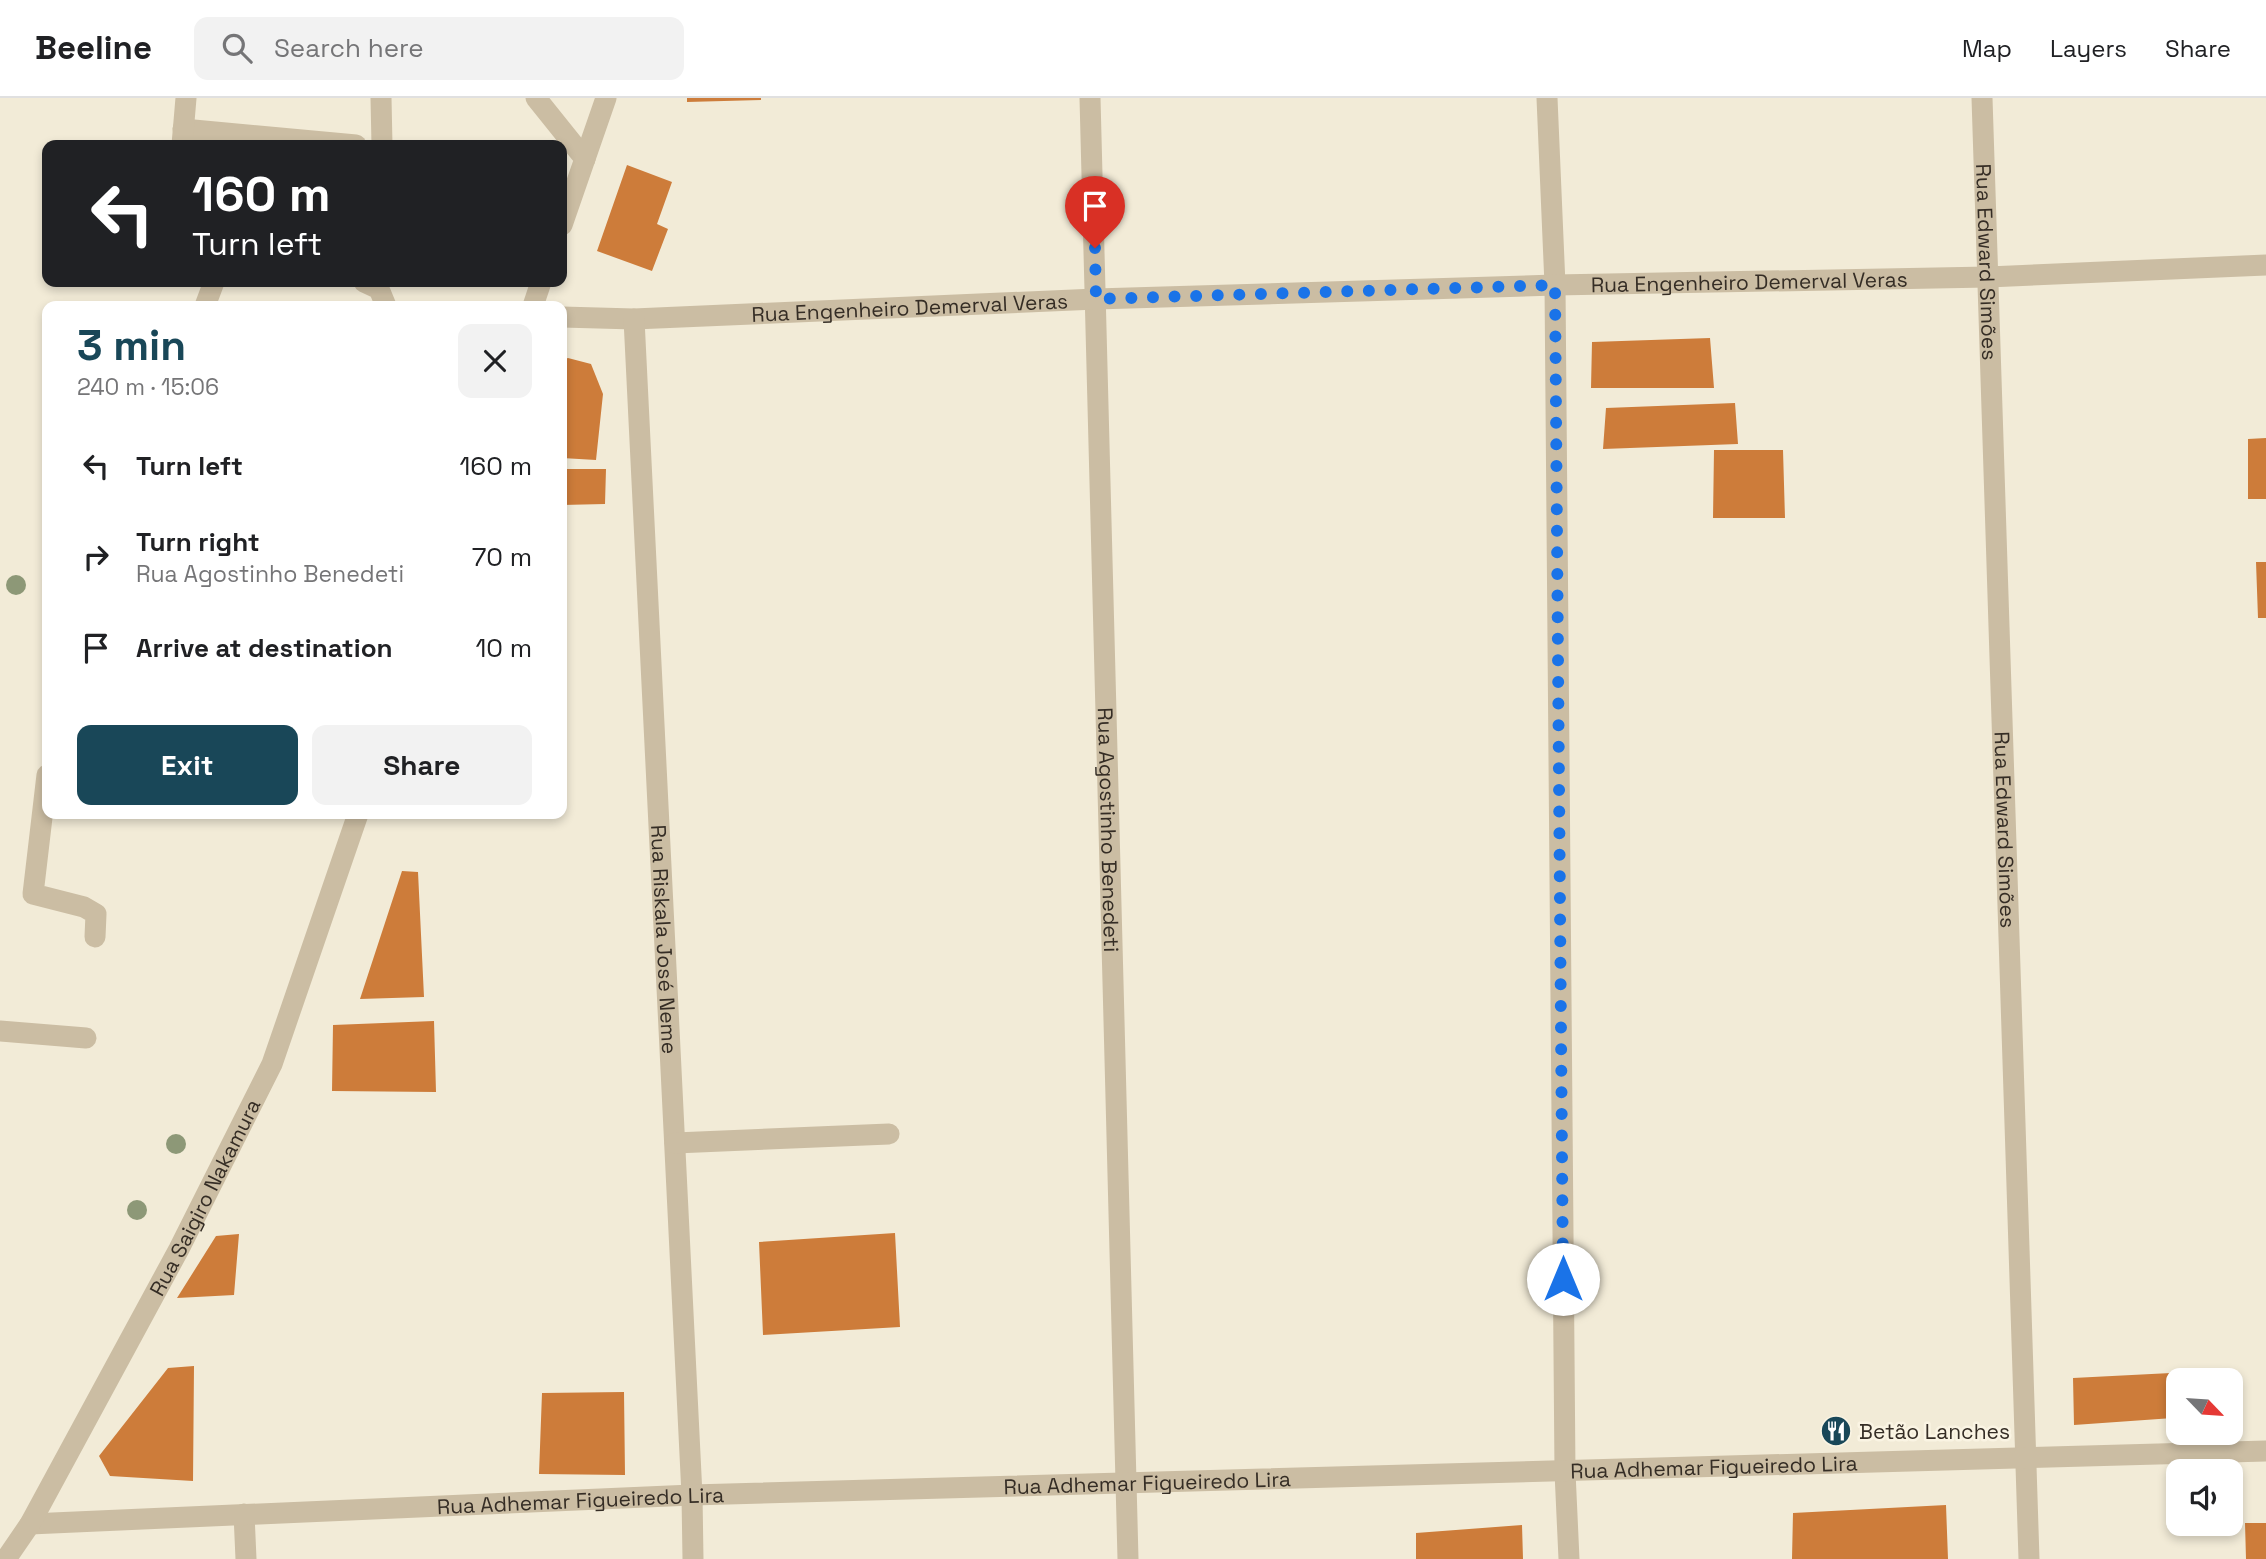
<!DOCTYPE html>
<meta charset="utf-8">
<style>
body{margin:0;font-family:"Space Grotesk",sans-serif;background:#f2f2f2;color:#202124;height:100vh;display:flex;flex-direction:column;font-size:26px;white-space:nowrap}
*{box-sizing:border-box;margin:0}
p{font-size:23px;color:#757577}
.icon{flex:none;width:38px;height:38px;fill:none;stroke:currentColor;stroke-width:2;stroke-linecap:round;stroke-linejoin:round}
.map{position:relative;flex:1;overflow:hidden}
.drawer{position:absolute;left:42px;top:203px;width:525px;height:518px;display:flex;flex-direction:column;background:#fff;border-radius:14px;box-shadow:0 4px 10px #0003}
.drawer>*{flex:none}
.hud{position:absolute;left:42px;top:42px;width:525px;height:147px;border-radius:14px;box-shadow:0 4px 10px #0003;background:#202124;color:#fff;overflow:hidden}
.needle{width:46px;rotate:115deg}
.tools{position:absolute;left:2166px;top:1270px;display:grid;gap:14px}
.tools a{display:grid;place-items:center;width:77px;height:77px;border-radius:14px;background:#fff;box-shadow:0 4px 10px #0003;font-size:35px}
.pin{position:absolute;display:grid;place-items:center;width:60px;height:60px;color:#fff;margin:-72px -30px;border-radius:50% 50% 50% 0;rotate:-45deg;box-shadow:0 0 7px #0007}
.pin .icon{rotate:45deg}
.me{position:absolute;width:77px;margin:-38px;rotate:0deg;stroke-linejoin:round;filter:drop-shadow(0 0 5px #0008)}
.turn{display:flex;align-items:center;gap:24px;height:147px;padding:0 35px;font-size:32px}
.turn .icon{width:91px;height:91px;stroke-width:2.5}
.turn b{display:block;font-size:49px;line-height:60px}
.round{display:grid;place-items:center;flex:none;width:74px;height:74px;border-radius:14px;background:#f2f2f2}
.headline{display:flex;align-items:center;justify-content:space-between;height:119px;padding:0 35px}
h1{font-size:42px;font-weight:700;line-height:52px;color:#194758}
.button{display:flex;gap:14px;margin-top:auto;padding:14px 35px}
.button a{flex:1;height:80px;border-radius:14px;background:#194758;color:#fff;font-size:28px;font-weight:700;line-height:80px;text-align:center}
.button a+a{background:#f2f2f2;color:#202124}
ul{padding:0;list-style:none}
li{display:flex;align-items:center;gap:21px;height:91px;padding:0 35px}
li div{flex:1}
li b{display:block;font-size:26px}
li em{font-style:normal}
header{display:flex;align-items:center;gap:42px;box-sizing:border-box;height:98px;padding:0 35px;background:#fff;border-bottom:2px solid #e0e0e0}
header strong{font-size:33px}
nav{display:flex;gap:38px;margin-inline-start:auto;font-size:24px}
.search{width:490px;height:63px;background:#f2f2f2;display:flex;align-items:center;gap:18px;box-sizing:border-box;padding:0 24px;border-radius:14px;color:#757577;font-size:26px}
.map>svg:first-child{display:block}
.building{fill:#cd7c3a}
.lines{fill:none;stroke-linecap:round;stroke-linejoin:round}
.minor{stroke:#cbbda3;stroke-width:21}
.tree{fill:#8d9877}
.route{stroke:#1a73e8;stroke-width:12;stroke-dasharray:0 21.6}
.labels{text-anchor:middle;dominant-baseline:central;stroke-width:5;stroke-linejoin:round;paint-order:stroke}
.street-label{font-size:21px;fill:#352d25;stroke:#faf4e3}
.poi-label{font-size:21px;fill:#352d25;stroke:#faf4e3;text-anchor:start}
</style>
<header>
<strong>Beeline</strong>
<div class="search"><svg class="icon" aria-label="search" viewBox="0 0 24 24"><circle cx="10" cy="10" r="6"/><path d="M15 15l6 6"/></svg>Search here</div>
<nav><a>Map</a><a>Layers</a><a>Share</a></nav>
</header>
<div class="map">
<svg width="2266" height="1461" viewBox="0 0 2266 1461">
<rect width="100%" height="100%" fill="#f2ebd7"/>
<path class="building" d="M687 0H761V2L687 4Z
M627 67 672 84 657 126 668 131 652 173 597 153Z
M1710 240 1714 290H1591L1592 244Z
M568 260 591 266 603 296 596 362 562 360V262Z
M1735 305 1738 346 1603 351 1606 310Z
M2266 340V401H2248V341Z
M1714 352H1783L1785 420H1713Z
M562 371H606L605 406 562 407Z
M2256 464H2266V520H2258Z
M402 773 418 774 424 899 360 901Z
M434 923 436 994 332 993 333 927Z
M895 1135 900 1229 763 1237 759 1144Z
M239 1136 234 1197 177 1200 216 1138Z
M194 1268 193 1383 110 1378 99 1358 168 1270Z
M2171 1275 2173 1320 2074 1327 2073 1280Z
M624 1294 625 1377 539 1376 542 1295Z
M1946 1407 1948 1461H1792L1793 1415Z
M2245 1425H2266V1461H2246Z
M1522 1427 1523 1461H1416V1435Z"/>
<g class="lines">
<g class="minor">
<path d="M381 0 382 47"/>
<path d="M536 0 585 61"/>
<path id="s1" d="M1090 0 1128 1461"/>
<path d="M1547 0 1555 187 1565 1374 1569 1461"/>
<path id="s2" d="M1982 0 2029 1461"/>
<path d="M183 31 356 47"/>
<path d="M182 47 186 0"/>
<path d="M562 127 606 0"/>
<path d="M364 184 379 191 386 208"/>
<path d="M205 208 214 184"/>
<path d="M533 208 541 184"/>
<path id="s3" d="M562 219 634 221 1096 201 1555 187 1988 179 2266 167"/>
<path id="s4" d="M634 221 692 1397 693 1461"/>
<path d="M47 677 33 796 84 809 96 816 95 839"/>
<path d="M0 933 86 940"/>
<path d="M675 1045 889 1036"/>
<path d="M244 1416 246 1461"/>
<path id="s5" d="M30 1426 692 1397 2266 1353"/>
<path id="s6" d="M6 1461 30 1426 179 1151 272 966 358 716"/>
</g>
</g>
<g class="tree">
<circle cx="16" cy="487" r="10"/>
<circle cx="176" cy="1046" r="10"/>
<circle cx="137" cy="1112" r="10"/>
</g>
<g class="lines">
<path class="route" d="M1095 150 1096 201 1555 187 1563 1181"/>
</g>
<defs>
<g id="restaurant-disc" transform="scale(1.575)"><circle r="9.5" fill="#194758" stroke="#faf4e3"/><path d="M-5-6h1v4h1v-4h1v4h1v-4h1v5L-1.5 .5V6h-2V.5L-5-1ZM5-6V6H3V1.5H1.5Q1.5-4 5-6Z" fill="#fff"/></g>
</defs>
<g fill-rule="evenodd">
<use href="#restaurant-disc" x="1836" y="1333"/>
</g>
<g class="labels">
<g class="street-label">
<text stroke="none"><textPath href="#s2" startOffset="164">Rua Edward Simões</textPath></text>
<text stroke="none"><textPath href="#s3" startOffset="1188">Rua Engenheiro Demerval Veras</textPath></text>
<text stroke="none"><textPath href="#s3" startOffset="348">Rua Engenheiro Demerval Veras</textPath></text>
<text stroke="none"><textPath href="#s1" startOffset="732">Rua Agostinho Benedeti</textPath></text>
<text stroke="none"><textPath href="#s2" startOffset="732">Rua Edward Simões</textPath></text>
<text stroke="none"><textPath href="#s4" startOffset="621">Rua Riskala José Neme</textPath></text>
<text stroke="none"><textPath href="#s6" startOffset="413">Rua Saigiro Nakamura</textPath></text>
<text stroke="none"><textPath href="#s5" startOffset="1685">Rua Adhemar Figueiredo Lira</textPath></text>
<text stroke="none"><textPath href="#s5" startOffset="1118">Rua Adhemar Figueiredo Lira</textPath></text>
<text stroke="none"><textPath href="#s5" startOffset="551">Rua Adhemar Figueiredo Lira</textPath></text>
</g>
<g class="poi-label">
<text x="1859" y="1333">Betão Lanches</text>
</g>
</g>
</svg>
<div class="tools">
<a><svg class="needle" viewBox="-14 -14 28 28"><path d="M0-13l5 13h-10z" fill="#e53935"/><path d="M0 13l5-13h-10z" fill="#757577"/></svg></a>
<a><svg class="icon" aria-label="sound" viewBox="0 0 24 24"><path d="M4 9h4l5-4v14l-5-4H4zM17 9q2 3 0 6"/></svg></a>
</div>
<div class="pin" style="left:1095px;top:150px;background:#d93025"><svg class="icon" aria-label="arrive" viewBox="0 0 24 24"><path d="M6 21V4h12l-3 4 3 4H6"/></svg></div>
<svg class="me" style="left:1563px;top:1181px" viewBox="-20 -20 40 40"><circle r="19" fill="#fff"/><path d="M0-13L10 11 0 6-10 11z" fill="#1a73e8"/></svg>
<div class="hud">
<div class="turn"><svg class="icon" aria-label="left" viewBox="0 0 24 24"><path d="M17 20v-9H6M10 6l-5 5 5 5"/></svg><div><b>160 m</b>Turn left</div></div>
</div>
<section class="drawer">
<div class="headline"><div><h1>3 min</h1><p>240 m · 15:06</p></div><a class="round"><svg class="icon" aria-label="close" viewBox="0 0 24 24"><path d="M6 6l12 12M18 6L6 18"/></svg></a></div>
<ul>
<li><svg class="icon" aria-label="left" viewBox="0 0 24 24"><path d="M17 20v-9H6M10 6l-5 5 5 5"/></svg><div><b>Turn left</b></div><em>160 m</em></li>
<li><svg class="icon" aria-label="right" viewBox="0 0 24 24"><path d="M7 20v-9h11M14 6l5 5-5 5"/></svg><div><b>Turn right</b><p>Rua Agostinho Benedeti</p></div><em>70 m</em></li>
<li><svg class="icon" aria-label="arrive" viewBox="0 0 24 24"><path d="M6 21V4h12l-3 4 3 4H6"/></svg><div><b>Arrive at destination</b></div><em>10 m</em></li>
</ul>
<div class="button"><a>Exit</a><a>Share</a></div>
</section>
</div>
